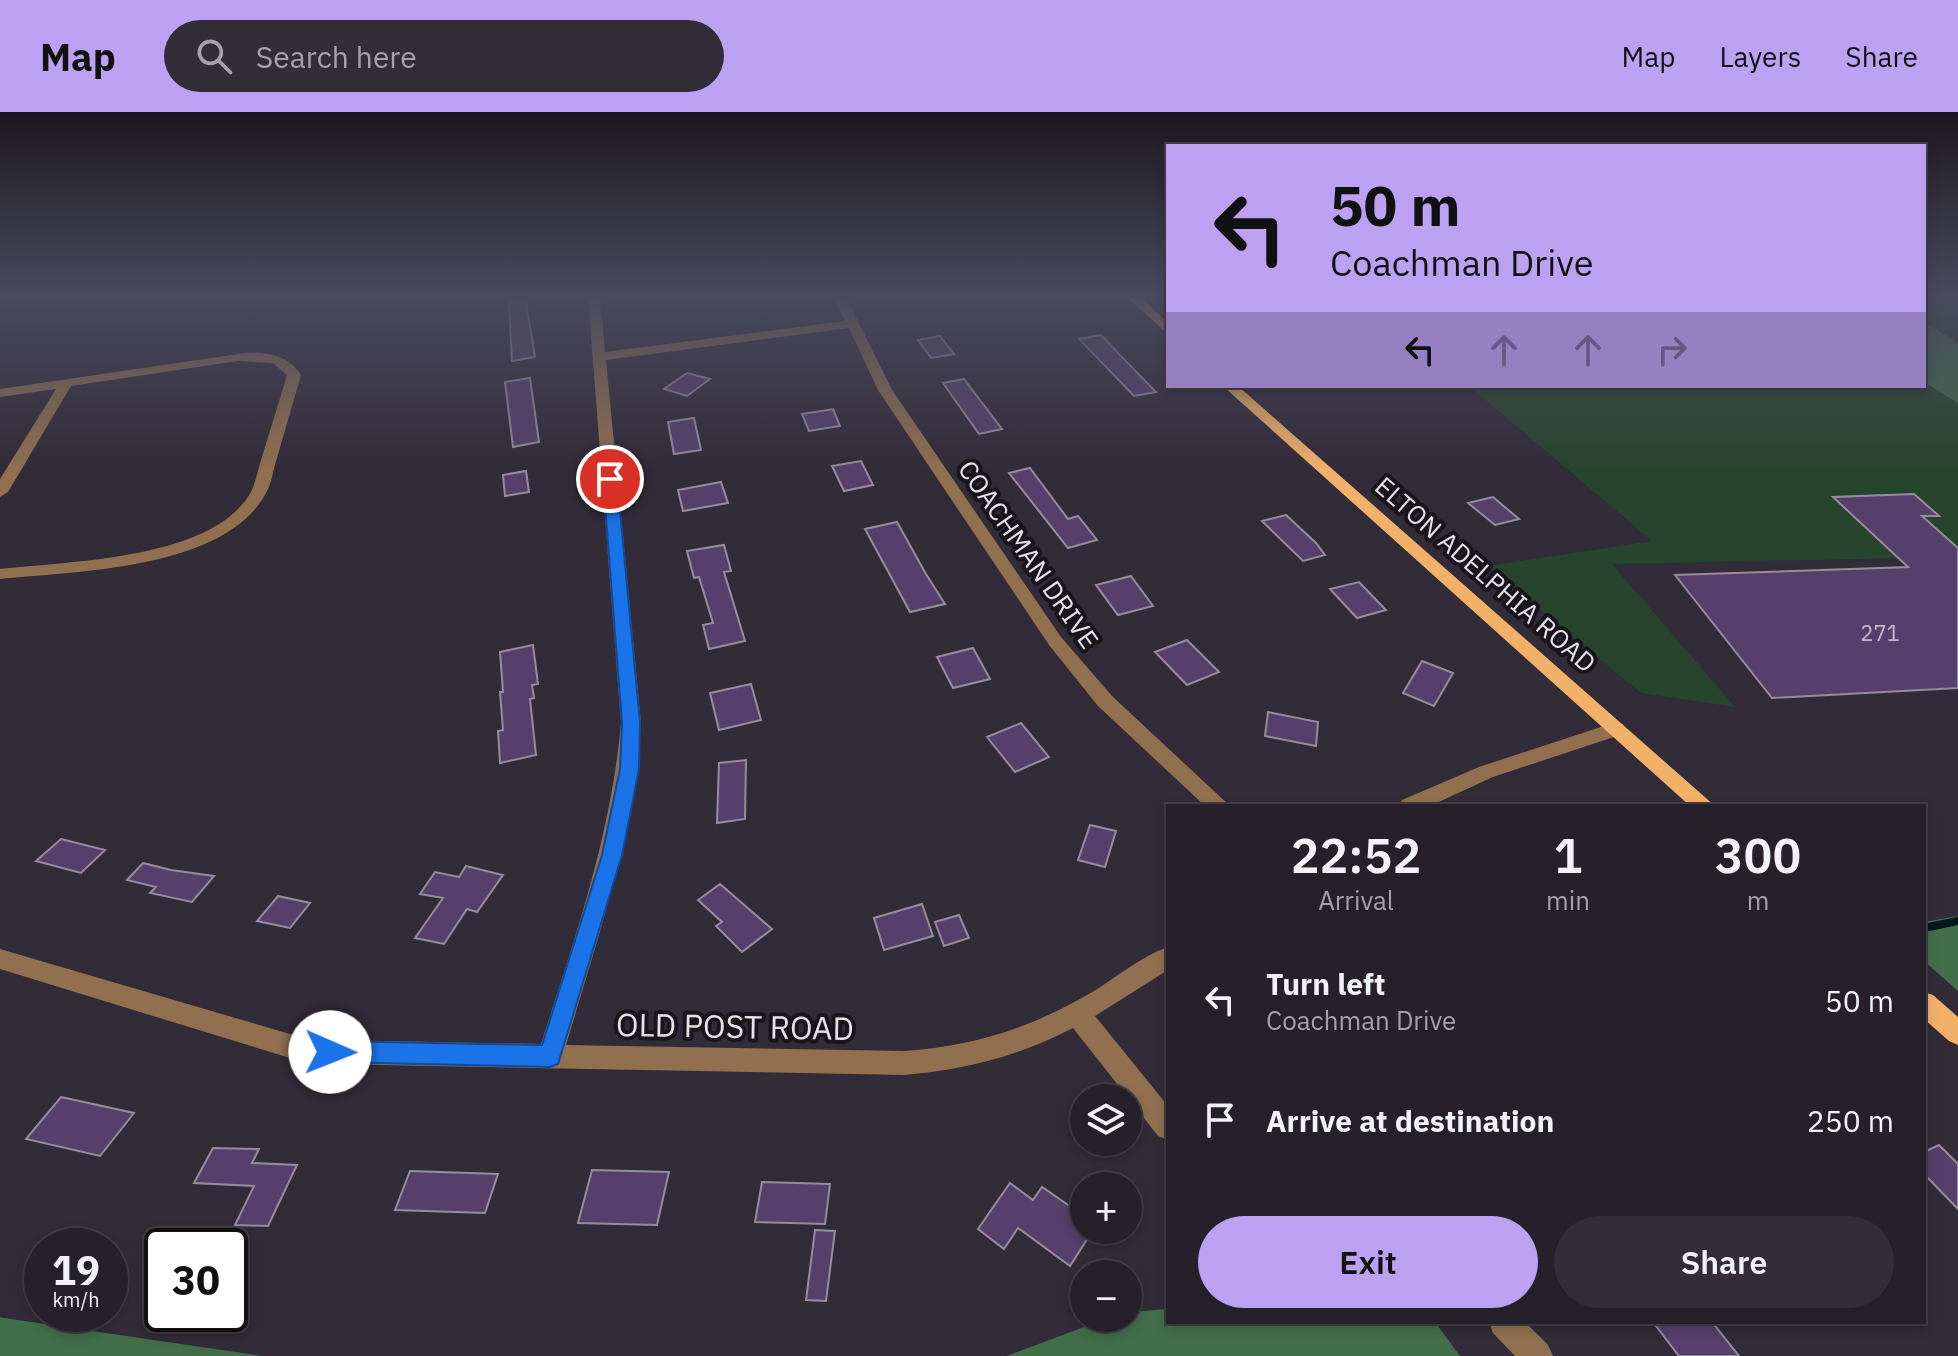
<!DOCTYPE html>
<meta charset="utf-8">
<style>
body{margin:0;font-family:"IBM Plex Sans",sans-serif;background:#322d36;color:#f1f3f6;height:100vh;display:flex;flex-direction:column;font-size:30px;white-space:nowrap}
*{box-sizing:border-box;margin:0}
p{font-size:26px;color:#a4a3a8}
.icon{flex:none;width:44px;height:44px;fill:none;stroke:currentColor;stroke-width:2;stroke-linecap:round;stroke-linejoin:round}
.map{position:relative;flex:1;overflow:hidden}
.sheet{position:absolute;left:1166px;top:692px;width:760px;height:520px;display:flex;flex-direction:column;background:#26202a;border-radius:0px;box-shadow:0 4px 12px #0003,0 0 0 2px #423e47}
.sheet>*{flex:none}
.banner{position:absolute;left:1166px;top:32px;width:760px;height:244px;border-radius:0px;box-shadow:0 4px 12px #0003,0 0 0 2px #423e47;background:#bca0f2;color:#111;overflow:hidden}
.buttons{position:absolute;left:1070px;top:972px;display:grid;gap:16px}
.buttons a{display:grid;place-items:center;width:72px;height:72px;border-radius:50%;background:#26202a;box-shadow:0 4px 12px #0003,0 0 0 2px #423e47;font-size:40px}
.speed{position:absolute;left:24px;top:1116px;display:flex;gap:16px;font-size:40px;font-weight:700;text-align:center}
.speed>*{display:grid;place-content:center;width:104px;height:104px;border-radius:50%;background:#26202a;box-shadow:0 4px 12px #0003,0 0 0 2px #423e47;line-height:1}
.speed small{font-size:20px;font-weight:400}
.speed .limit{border:4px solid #111;border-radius:12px;background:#fff;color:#111}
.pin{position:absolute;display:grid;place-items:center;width:68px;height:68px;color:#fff;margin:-34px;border:4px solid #fff;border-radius:50%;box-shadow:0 2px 8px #0007}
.me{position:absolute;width:88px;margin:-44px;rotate:91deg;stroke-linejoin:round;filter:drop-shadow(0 0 6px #0008)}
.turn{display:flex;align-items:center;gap:28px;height:168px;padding:0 32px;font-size:36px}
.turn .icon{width:104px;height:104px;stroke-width:2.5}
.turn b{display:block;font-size:56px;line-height:68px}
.lanes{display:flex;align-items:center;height:76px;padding:0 32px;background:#0003;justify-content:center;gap:40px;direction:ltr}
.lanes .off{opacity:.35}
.eta{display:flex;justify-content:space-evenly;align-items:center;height:136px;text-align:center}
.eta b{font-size:48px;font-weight:600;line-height:56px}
.action{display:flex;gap:16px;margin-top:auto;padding:16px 32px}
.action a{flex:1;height:92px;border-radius:48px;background:#bca0f2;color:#111;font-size:32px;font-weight:600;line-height:92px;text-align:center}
.action a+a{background:#322d36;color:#f1f3f6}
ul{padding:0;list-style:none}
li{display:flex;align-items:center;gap:24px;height:120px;padding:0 32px}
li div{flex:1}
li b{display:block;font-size:30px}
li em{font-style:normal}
header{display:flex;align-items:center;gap:48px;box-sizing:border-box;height:112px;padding:0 40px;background:#bca0f2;color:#111}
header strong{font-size:38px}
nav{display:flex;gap:44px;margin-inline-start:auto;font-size:28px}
.search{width:560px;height:72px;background:#322d36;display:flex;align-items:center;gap:20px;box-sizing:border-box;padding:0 28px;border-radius:44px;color:#a4a3a8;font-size:30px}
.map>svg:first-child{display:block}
.green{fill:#27452c}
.forest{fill:#426f4a}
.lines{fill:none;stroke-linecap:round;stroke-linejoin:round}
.stream{stroke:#02181e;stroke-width:8}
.building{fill:#573f6b;stroke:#958d9c;stroke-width:2}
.minor{fill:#90704f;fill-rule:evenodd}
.major{fill:#f2b169;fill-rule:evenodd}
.route{fill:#1a73e8;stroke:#114b97;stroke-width:2}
.labels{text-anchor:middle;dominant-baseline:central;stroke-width:8;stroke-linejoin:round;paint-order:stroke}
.number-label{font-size:22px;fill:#c2b9ca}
.street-label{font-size:26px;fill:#e6e2ea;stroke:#18151b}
.near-street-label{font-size:32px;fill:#e6e2ea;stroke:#18151b}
</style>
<header>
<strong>Map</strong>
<div class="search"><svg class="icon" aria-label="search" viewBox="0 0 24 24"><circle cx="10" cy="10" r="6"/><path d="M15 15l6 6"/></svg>Search here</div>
<nav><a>Map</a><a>Layers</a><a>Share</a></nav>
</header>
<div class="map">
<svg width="1958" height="1244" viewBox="0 0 1958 1244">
<rect width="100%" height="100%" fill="#322b38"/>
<path class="green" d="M1924 185H1958V231L1924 210Z
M1924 270 1958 291V445L1612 452 1735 595 1641 581 1488 454 1652 429 1469 274H1924Z"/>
<path class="forest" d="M1924 210 1958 231V291L1924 270Z
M1958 804V879L1924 849V810Z
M1168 1197V1210H1435L1460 1244H1007L1108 1206H1128V1200Z
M0 1205 4 1206 262 1244H0Z"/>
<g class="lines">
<path class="stream" d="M1924 816 1958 809"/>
</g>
<path class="building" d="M526 190 535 245 512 249 509 192Z
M1101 223 1119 242 1156 280 1134 284 1079 227Z
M940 224 954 242 931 246 918 228Z
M687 261 710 267 687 284 664 277Z
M530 266 539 330 513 335 505 270Z
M964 267 1002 317 979 322 943 271Z
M833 297 840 314 809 319 802 302Z
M694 306 701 338 674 342 668 310Z
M861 349 873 373 844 379 832 354Z
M1030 356 1068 407 1078 404 1097 428 1068 436 1009 361Z
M526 359 529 380 505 384 503 363Z
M721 370 728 391 683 399 678 378Z
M1914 382 1939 404H1922L1958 436V576L1772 586 1675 463 1908 455 1833 385Z
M1493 385 1519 407 1495 413 1468 391Z
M1286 403 1316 431 1325 443 1303 449 1262 409Z
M897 410 926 462 945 492 910 500 865 417Z
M724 433 731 459 724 460 745 529 709 537 703 513 713 511 699 465 694 466 687 439Z
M1131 464 1153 494 1118 503 1096 473Z
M1359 470 1386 498 1357 506 1330 477Z
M1187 528 1219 560 1187 573 1155 540Z
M533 533 538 572 532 573 534 586 530 587 536 643 500 651 498 619 503 618 500 580H503L500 540Z
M973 536 990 567 953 576 937 545Z
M1422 549 1453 561 1434 594 1403 581Z
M751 572 761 608 719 618 710 581Z
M1268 600 1318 610 1316 634 1265 624Z
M1021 611 1049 645 1015 660 987 625Z
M746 648 745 707 717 711 719 651Z
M1090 713 1116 719 1105 755 1078 748Z
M61 727 105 738 81 761 36 749Z
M143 751 171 758 214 764 192 790 150 781 156 775 127 768Z
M466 754 503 763 477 800 467 797 444 832 415 826 443 786 420 782 435 760 459 765Z
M720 772 772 817 742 840 716 814 722 810 698 788Z
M278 784 310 791 290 816 257 809Z
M922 792 933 824 884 838 874 806Z
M959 803 969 826 944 834 935 810Z
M61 985 134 1001 100 1044 26 1027Z
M1939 1033 1958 1052V1097L1924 1062V1040Z
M213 1036 259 1037 252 1051 297 1053 268 1114 235 1113 254 1074 194 1071Z
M592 1058 669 1060 657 1113 578 1111Z
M410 1059 498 1062 485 1101 395 1098Z
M762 1070 830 1072 825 1112 755 1110Z
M1010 1071 1033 1088 1042 1075 1084 1104V1118H1093L1070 1154 1018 1116 1004 1137 978 1117Z
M815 1118 835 1119 826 1189 806 1188Z
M1653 1210H1712L1739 1244H1679Z"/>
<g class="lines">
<path class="minor" d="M588 185H600L605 240 845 209 834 185H846L892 278 1061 525 1112 584 1230 694H1205L1098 594 1049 533 878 278 849 216 606 248 641 611C633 723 598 826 566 933L904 939C975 934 1033 915 1094 879 1118 864 1142 844 1168 835V858L1095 904 1168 994V1028L1158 1024 1073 916C1019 944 965 958 904 963L330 952 290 946 0 857V837L290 922 330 928 541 932C575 826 611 723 621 611Z
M245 241C268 240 288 243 301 263 293 291 285 318 277 346 273 357 272 371 266 381 225 458 76 459 0 467V457C69 449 213 448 251 380 256 370 258 356 262 345 270 318 279 290 287 263L273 251 238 249 71 274 8 380 0 385V367L56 277 0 285V277Z
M1616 610 1623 612 1626 617 1623 622 1493 665 1430 694H1399L1402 688 1479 655Z
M1489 1210H1525L1548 1233 1553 1244H1515L1493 1221Z"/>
<path class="major" d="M1127 185H1140L1168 211V222Z
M1223 274H1238L1715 694H1690Z
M1924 880 1933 883 1958 905V933L1949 929 1924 907Z"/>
</g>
<linearGradient id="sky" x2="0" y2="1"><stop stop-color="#1c181f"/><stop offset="0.51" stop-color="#494a5e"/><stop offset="1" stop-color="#494a5e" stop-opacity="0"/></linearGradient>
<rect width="1958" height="360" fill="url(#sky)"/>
<path class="route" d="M610 363 617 367 640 611 639 657 622 743 558 952 550 955 330 950 322 947 319 940 322 932 330 929 542 933 602 743 620 657 622 611 603 367Z"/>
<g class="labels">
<g class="number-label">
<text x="1880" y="520">271</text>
</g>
<g class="street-label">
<text transform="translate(1029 442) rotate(55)">COACHMAN DRIVE</text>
<text transform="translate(1486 462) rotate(41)">ELTON ADELPHIA ROAD</text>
</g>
<g class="near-street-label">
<text transform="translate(735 914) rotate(1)">OLD POST ROAD</text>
</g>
</g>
</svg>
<div class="buttons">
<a><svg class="icon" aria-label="layers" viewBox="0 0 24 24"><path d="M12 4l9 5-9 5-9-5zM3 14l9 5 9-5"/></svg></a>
<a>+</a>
<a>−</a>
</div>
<div class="speed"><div>19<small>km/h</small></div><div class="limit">30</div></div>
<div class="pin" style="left:610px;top:367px;background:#d93025"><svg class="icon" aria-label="arrive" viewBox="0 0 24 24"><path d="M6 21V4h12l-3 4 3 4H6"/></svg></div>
<svg class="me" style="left:330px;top:940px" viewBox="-20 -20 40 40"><circle r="19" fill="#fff"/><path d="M0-13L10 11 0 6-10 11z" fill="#1a73e8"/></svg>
<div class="banner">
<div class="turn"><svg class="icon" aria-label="left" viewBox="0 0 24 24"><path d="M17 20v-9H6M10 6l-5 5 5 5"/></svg><div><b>50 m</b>Coachman Drive</div></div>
<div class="lanes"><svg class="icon" aria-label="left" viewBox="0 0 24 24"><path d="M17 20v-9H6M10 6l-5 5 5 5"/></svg><svg class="icon off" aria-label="ahead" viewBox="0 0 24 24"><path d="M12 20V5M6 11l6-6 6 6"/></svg><svg class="icon off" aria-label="ahead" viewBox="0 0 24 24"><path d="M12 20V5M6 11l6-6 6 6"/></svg><svg class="icon off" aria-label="right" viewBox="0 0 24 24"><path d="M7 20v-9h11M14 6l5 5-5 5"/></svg></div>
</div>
<section class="sheet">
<div class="eta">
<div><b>22:52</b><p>Arrival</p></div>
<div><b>1</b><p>min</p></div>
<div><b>300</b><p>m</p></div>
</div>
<ul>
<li><svg class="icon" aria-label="left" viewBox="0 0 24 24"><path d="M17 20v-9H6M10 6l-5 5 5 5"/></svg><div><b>Turn left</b><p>Coachman Drive</p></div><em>50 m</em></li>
<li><svg class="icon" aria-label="arrive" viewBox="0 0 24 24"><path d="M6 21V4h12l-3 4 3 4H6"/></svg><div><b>Arrive at destination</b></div><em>250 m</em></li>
</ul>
<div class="action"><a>Exit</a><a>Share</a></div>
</section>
</div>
